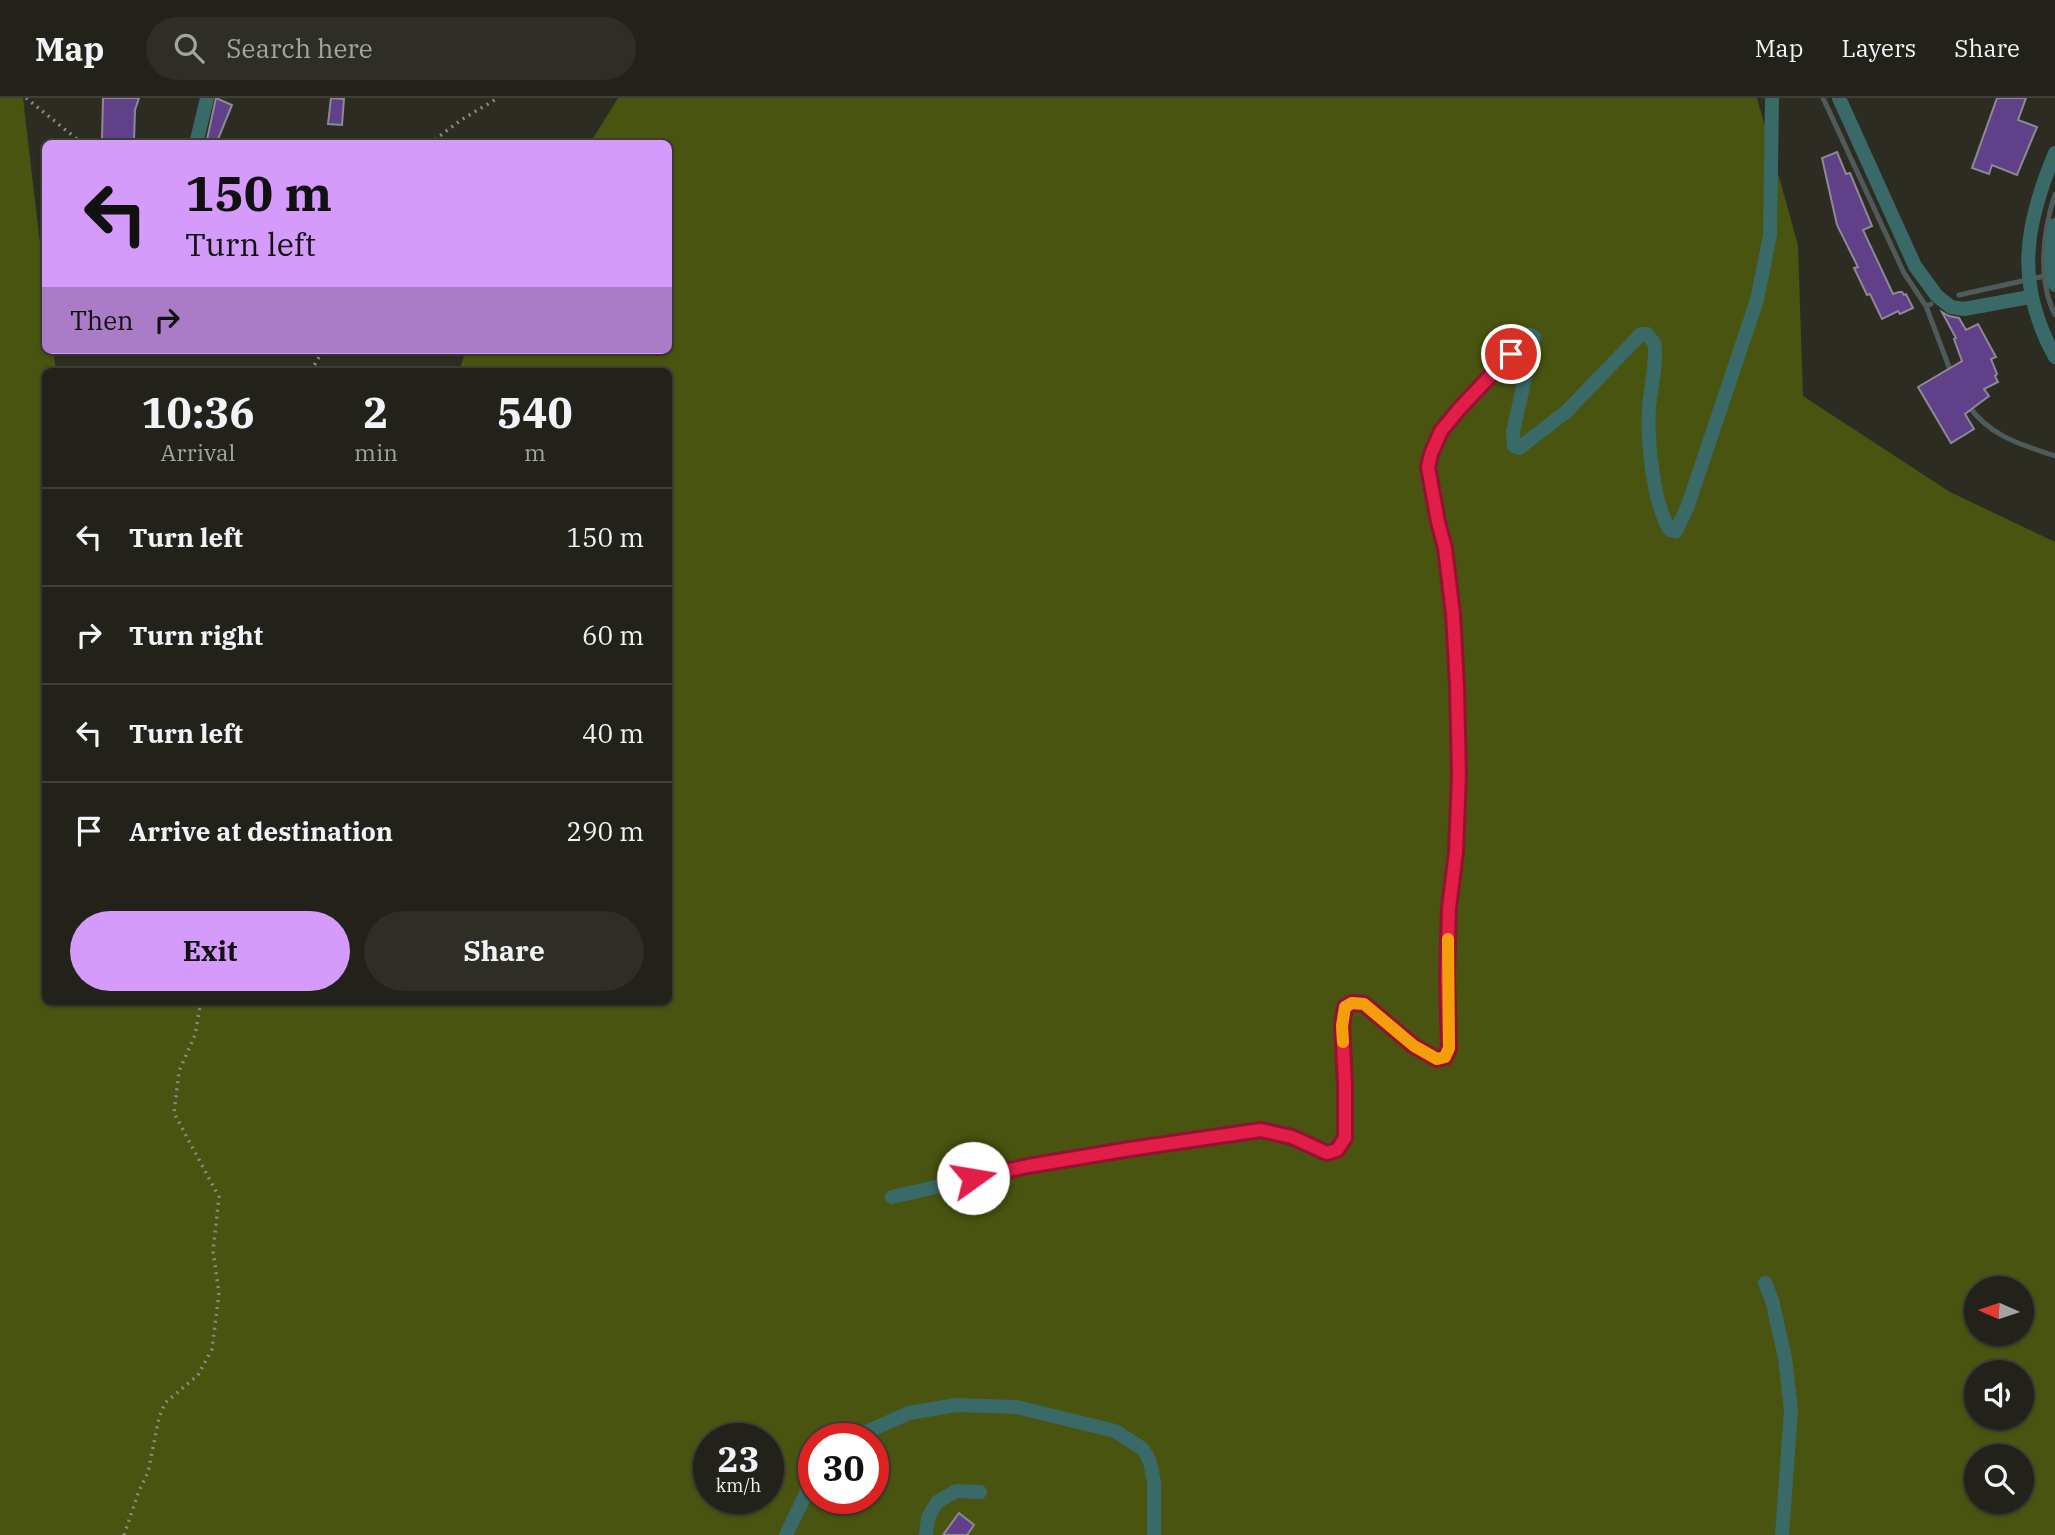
<!DOCTYPE html>
<style>
body{margin:0;font-family:"IBM Plex Serif",serif;background:#2e2e27;color:#f1f3f6;height:100vh;display:flex;flex-direction:column;font-size:26px;white-space:nowrap}
*{box-sizing:border-box;margin:0}
p{font-size:23px;color:#a2a3a2}
.icon{flex:none;width:38px;height:38px;fill:none;stroke:currentColor;stroke-width:2;stroke-linecap:round;stroke-linejoin:round}
.map{position:relative;flex:1;overflow:hidden}
.side{position:absolute;left:42px;top:270px;width:630px;height:637px;display:flex;flex-direction:column;background:#22211a;border-radius:10px;box-shadow:0 2px 5px #0004,0 0 0 2px #3f3e39}
.side>*{flex:none}
.hud{position:absolute;left:42px;top:42px;width:630px;height:214px;border-radius:10px;box-shadow:0 2px 5px #0004,0 0 0 2px #3f3e39;background:#d59bfa;color:#111;overflow:hidden}
.needle{width:46px;rotate:273deg}
.fabs{position:absolute;left:1964px;top:1178px;display:grid;gap:14px}
.fabs a{display:grid;place-items:center;width:70px;height:70px;border-radius:50%;background:#22211a;box-shadow:0 2px 5px #0004,0 0 0 2px #3f3e39;font-size:35px}
.speed{position:absolute;left:693px;top:1325px;display:flex;gap:14px;font-size:35px;font-weight:700;text-align:center}
.speed>*{display:grid;place-content:center;width:91px;height:91px;border-radius:50%;background:#22211a;box-shadow:0 2px 5px #0004,0 0 0 2px #3f3e39;line-height:1}
.speed small{font-size:18px;font-weight:400}
.speed .limit{border:10px solid #d22;background:#fff;color:#111}
.pin{position:absolute;display:grid;place-items:center;width:60px;height:60px;color:#fff;margin:-30px;border:4px solid #fff;border-radius:50%;box-shadow:0 2px 7px #0007}
.me{position:absolute;width:77px;margin:-38px;rotate:77deg;stroke-linejoin:round;filter:drop-shadow(0 0 5px #0008)}
.turn{display:flex;align-items:center;gap:24px;height:147px;padding:0 28px;font-size:32px}
.turn .icon{width:91px;height:91px;stroke-width:2.5}
.turn b{display:block;font-size:49px;line-height:60px}
.then{display:flex;align-items:center;height:66px;padding:0 28px;background:#0003;gap:14px;font-size:26px}
.eta{display:flex;justify-content:space-evenly;align-items:center;height:119px;text-align:center}
.eta b{font-size:42px;font-weight:700;line-height:49px}
.action{display:flex;gap:14px;margin-top:auto;padding:14px 28px}
.action a{flex:1;height:80px;border-radius:42px;background:#d59bfa;color:#111;font-size:28px;font-weight:700;line-height:80px;text-align:center}
.action a+a{background:#2e2e27;color:#f1f3f6}
ul{padding:0;list-style:none}
li{display:flex;align-items:center;gap:21px;height:98px;padding:0 28px;border-top:2px solid #3f3e39}
li div{flex:1}
li b{display:block;font-size:26px}
li em{font-style:normal}
header{display:flex;align-items:center;gap:42px;box-sizing:border-box;height:98px;padding:0 35px;background:#22211a;border-bottom:2px solid #3f3e39}
header strong{font-size:33px}
nav{display:flex;gap:38px;margin-inline-start:auto;font-size:24px}
.search{width:490px;height:63px;background:#2e2e27;display:flex;align-items:center;gap:18px;box-sizing:border-box;padding:0 24px;border-radius:38px;color:#a2a3a2;font-size:26px}
.map>svg:first-child{display:block}
.green{fill:#48540f;fill-rule:evenodd}
.lines{fill:none;stroke-linecap:round;stroke-linejoin:round}
.stream{stroke:#4f5a5b;stroke-width:5}
.building{fill:#604089;stroke:#8d8994;stroke-width:2}
.path{stroke:#8b8a82;stroke-width:3.5;stroke-dasharray:2 5;stroke-linecap:butt}
.street{stroke:#396a67;stroke-width:14}
.route-casing{stroke:#92132f;stroke-width:18}
.route{stroke:#e11d48;stroke-width:12}
.slow{stroke:#f59e0b;stroke-width:12}
</style>
<header>
<strong>Map</strong>
<div class="search"><svg class="icon" aria-label="search" viewBox="0 0 24 24"><circle cx="10" cy="10" r="6"/><path d="M15 15l6 6"/></svg>Search here</div>
<nav><a>Map</a><a>Layers</a><a>Share</a></nav>
</header>
<div class="map">
<svg width="2055" height="1437" viewBox="0 0 2055 1437">
<rect width="100%" height="100%" fill="#2d2c22"/>
<path class="green" d="M0 0H23L45 188 46 252H53L56 273H46V903H668V273H459L466 252H668V46L590 45 618 0H1757L1798 147 1803 298 1950 394 2055 444V1437H0ZM1976 1190H2021V1236H1976ZM1976 1274H2021V1320H1976ZM709 1340H768V1400H709ZM814 1340H873V1400H814ZM1976 1358H2021V1404H1976Z"/>
<g class="lines">
<path class="stream" d="M1823 0 1904 175 1926 208 1931 206
M2055 96C2043 133 2037 181 2055 217
M1959 197 2045 178
M1926 208 1952 277
M1968 307C1989 338 2022 347 2055 358"/>
</g>
<path class="building" d="M103 0H139L135 12 134 42 102 41Z
M216 0 232 7 216 46H206Z
M331 0 344 1 342 27 328 26Z
M1997 0H2026L2018 22 2037 29 2017 77 1992 67 1989 76 1972 70Z
M1837 54 1846 76 1850 75 1872 128 1863 132 1893 196 1899 194H1902L1904 197 1906 196 1913 210 1900 216 1898 213 1882 221 1870 196 1867 197 1854 170 1858 169 1837 127 1822 60Z
M1942 214 1949 218 1959 220 1966 232 1978 226 1996 259 1991 261 1997 276 1995 278 1998 284 1984 291 1989 298 1965 316 1974 331 1951 345 1918 289 1962 263 1954 241 1956 240Z
M959 1415 974 1427 967 1437H943Z"/>
<g class="lines">
<path class="path" d="M26 0 83 46
M429 46 461 22 498 0
M311 273 323 252
M124 1437 139 1393 148 1374 159 1320 165 1305 198 1277 212 1251 219 1195 213 1153 219 1099 174 1015 179 973 195 937 201 903"/>
<path class="street" d="M1839 0 1915 168 1937 198 1951 209 1964 211 2030 199
M196 46 207 0
M2055 55C2024 129 2015 186 2055 259
M2055 127C2052 146 2050 169 2055 187
M892 1099 1028 1068 1130 1051 1261 1032 1292 1039 1327 1054 1337 1052 1345 1040V986L1342 928 1345 909 1352 905 1364 906 1414 948 1437 961 1445 959 1449 950 1447 879 1449 810 1456 754 1459 676 1457 588 1453 516 1445 450 1438 424 1428 369 1431 356 1441 333 1460 310 1530 237 1534 239 1513 334 1514 348 1519 350 1566 314 1641 236H1647C1648 237 1653 244 1654 245 1658 258 1650 295 1649 310 1647 341 1653 406 1670 432L1676 433 1687 410 1757 202 1770 137 1772 0
M1765 1185 1772 1202 1785 1260 1791 1312 1782 1437
M853 1340 909 1315 956 1307 1017 1309 1115 1333 1143 1351 1150 1364 1154 1384V1437
M786 1437 814 1379
M926 1437 928 1420 937 1404 956 1393 980 1394"/>
</g>
<g class="lines">
<g class="route-casing">
<path id="route" d="M973 1080 1028 1068 1130 1051 1261 1032 1292 1039 1327 1055 1337 1052 1345 1040V986L1342 928 1345 909 1352 905 1364 906 1414 948 1437 961 1445 959 1449 950 1447 879 1449 810 1456 754 1459 677 1457 588 1453 516 1445 450 1438 424 1428 369 1431 356 1441 333 1460 310 1511 256"/>
</g>
<use href="#route" class="route"/>
<path class="slow" d="M1343 944 1342 928 1345 909 1352 905 1364 906 1414 948 1437 961 1445 959 1449 950 1448 841"/>
</g>
</svg>
<div class="fabs">
<a><svg class="needle" viewBox="-14 -14 28 28"><path d="M0-13l5 13h-10z" fill="#e53935"/><path d="M0 13l5-13h-10z" fill="#a2a3a2"/></svg></a>
<a><svg class="icon" aria-label="sound" viewBox="0 0 24 24"><path d="M4 9h4l5-4v14l-5-4H4zM17 9q2 3 0 6"/></svg></a>
<a><svg class="icon" aria-label="search" viewBox="0 0 24 24"><circle cx="10" cy="10" r="6"/><path d="M15 15l6 6"/></svg></a>
</div>
<div class="speed"><div>23<small>km/h</small></div><div class="limit">30</div></div>
<div class="pin" style="left:1511px;top:256px;background:#d93025"><svg class="icon" aria-label="arrive" viewBox="0 0 24 24"><path d="M6 21V4h12l-3 4 3 4H6"/></svg></div>
<svg class="me" style="left:973px;top:1080px" viewBox="-20 -20 40 40"><circle r="19" fill="#fff"/><path d="M0-13L10 11 0 6-10 11z" fill="#e11d48"/></svg>
<div class="hud">
<div class="turn"><svg class="icon" aria-label="left" viewBox="0 0 24 24"><path d="M17 20v-9H6M10 6l-5 5 5 5"/></svg><div><b>150 m</b>Turn left</div></div>
<div class="then">Then<svg class="icon" aria-label="right" viewBox="0 0 24 24"><path d="M7 20v-9h11M14 6l5 5-5 5"/></svg></div>
</div>
<section class="side">
<div class="eta">
<div><b>10:36</b><p>Arrival</p></div>
<div><b>2</b><p>min</p></div>
<div><b>540</b><p>m</p></div>
</div>
<ul>
<li><svg class="icon" aria-label="left" viewBox="0 0 24 24"><path d="M17 20v-9H6M10 6l-5 5 5 5"/></svg><div><b>Turn left</b></div><em>150 m</em></li>
<li><svg class="icon" aria-label="right" viewBox="0 0 24 24"><path d="M7 20v-9h11M14 6l5 5-5 5"/></svg><div><b>Turn right</b></div><em>60 m</em></li>
<li><svg class="icon" aria-label="left" viewBox="0 0 24 24"><path d="M17 20v-9H6M10 6l-5 5 5 5"/></svg><div><b>Turn left</b></div><em>40 m</em></li>
<li><svg class="icon" aria-label="arrive" viewBox="0 0 24 24"><path d="M6 21V4h12l-3 4 3 4H6"/></svg><div><b>Arrive at destination</b></div><em>290 m</em></li>
</ul>
<div class="action"><a>Exit</a><a>Share</a></div>
</section>
</div>
